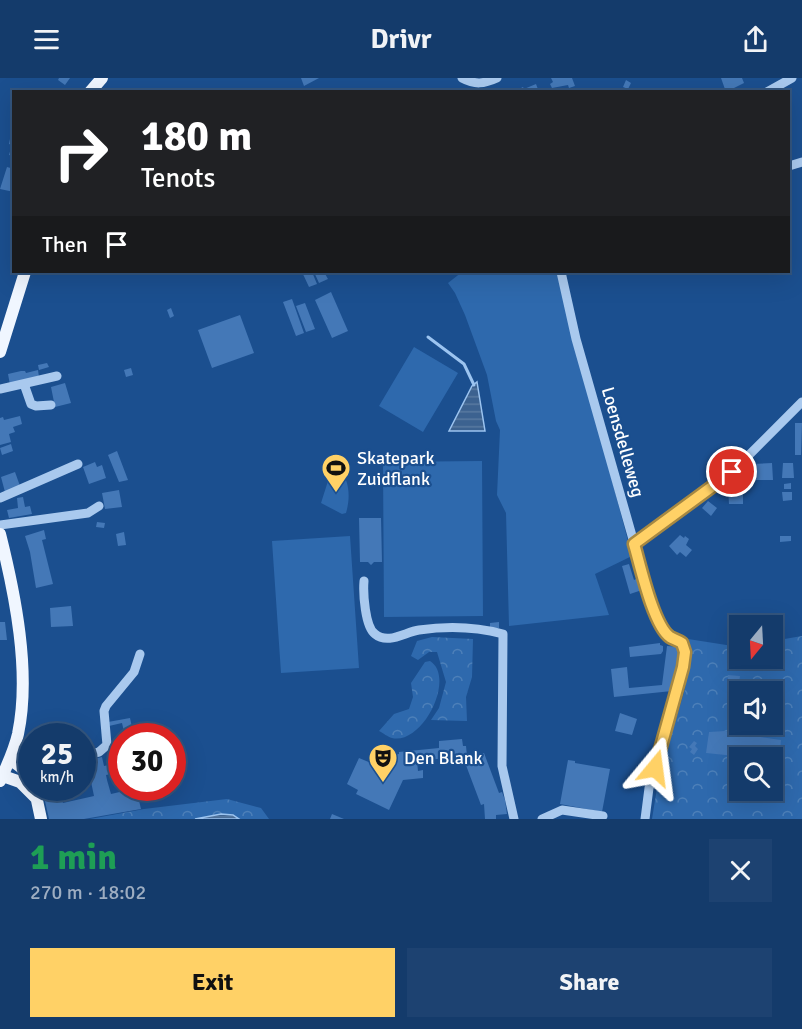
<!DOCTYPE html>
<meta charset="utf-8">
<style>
body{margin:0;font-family:Signika,sans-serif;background:#1d4271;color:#f1f3f6;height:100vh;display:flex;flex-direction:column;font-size:22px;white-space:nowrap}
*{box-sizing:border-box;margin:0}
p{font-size:20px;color:#9dadc1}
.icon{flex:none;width:33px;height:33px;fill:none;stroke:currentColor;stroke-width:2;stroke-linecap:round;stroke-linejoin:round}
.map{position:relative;height:741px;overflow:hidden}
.side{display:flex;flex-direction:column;background:#143b6b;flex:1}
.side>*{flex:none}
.guide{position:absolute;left:12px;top:12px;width:778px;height:183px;border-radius:0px;box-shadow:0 6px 24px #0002,0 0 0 2px #33557e;background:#202124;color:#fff;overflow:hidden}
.needle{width:39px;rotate:198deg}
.buttons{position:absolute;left:729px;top:537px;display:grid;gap:12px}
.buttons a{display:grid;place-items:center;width:54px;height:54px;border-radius:0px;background:#143b6b;box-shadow:0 6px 24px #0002,0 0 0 2px #33557e;font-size:30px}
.speed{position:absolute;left:18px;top:645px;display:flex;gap:12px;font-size:30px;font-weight:700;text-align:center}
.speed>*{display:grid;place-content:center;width:78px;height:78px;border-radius:50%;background:#143b6b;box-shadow:0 6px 24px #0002,0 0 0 2px #33557e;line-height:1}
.speed small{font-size:15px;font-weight:400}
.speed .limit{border:9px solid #d22;background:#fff;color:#111}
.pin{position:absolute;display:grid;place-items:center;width:51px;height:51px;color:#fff;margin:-26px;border:3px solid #fff;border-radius:50%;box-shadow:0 2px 6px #0007}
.me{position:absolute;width:66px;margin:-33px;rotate:16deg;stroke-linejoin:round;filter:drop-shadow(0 0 4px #0008)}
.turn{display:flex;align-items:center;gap:21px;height:126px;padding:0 30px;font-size:27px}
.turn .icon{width:78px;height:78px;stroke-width:2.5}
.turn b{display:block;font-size:42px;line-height:51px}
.then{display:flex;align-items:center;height:57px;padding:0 30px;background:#0003;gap:12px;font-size:22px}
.round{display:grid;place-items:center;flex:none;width:63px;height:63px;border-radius:0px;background:#1d4271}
.overview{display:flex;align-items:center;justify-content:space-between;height:102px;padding:0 30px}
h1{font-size:36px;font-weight:700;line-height:45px;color:#1e9e55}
.button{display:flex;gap:12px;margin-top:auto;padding:12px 30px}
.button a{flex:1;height:69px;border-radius:0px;background:#ffd166;color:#111;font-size:24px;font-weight:700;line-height:69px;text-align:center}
.button a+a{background:#1d4271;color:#f1f3f6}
header{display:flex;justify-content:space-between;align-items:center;height:78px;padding:0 30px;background:#143b6b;font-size:27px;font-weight:700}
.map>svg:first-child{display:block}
.grass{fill:#2e69ad}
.park{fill:url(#park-crowns);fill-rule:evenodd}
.water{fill:url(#water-rules);stroke:#9cc4f0;stroke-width:1.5}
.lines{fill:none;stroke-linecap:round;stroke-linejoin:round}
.stream{stroke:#9cc4f0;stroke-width:3}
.building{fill:#4478b7}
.minor{stroke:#a9c9ee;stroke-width:9}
.major{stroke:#f0f6ff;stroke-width:12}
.route-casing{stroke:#a68842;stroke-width:15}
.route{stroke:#ffd166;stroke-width:10}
.labels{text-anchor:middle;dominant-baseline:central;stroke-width:4.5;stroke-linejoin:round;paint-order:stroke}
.street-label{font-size:18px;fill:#fff;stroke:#1b4f8f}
.poi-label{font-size:18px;fill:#fff;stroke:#1b4f8f;text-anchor:start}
</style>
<header><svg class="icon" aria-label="menu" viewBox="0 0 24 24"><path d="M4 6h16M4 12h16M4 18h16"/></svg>Drivr<svg class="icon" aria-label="share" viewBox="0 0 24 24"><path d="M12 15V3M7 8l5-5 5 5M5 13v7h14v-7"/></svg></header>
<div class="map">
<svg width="802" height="741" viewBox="0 0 802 741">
<defs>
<pattern id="park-crowns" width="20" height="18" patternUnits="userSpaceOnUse" patternTransform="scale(1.5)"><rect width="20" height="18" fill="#2e69ad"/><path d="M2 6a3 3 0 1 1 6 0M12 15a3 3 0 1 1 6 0" fill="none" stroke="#4d80b9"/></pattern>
<pattern id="water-rules" width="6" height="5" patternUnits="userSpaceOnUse" patternTransform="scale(1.5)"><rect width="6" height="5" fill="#3c6290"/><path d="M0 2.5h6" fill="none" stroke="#597aa1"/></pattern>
</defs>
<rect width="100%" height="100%" fill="#1b4f8f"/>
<path class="grass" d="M462 194H557L632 478 595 496 609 537 509 548 506 435 497 417 500 352 496 343 487 297 465 237 455 215 448 205Z
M414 269 458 295 423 354 379 328Z
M482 383 483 538 384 539 383 384Z
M342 400 346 402C350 413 349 425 346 435L342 436 321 425 328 403Z
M350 458 359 590 281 595 272 463Z"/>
<path class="park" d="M802 558V741H652L659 698 685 611 690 567 688 561 739 569 740 580H772L773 563ZM740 614H772V646H740ZM740 680H772V712H740Z
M432 559 473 561 472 599 466 619 467 643 431 642 439 630 446 604 437 574H429L418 582 411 578 417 563Z
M430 583C456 599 423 667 392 660 388 659 383 655 379 653L394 636 409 631 413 619 411 605 425 584Z
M227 721 261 730 269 741H90L144 731Z"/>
<path class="water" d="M477 304 485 353H449L472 308Z
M221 736 233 737 239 741H195Z"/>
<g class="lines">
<path class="stream" d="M428 259 464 286 474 307"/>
</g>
<path class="building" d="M59 0H70L65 7 58 2Z
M301 0H319L304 8Z
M551 0H572L575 8 569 10 568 7 552 10 550 6 553 4Z
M721 0H742L744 5 726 14Z
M626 2 631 5 628 11 623 9Z
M536 6 539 14H513L523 9 524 11Z
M10 61 14 62V78L9 77 12 67 9 66Z
M7 89 14 91V114L0 111Z
M302 194H312L317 206 309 209Z
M314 194H324L328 201 319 205Z
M331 214 348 253 332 260 315 222Z
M292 221 304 255 296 258 283 224Z
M305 225 315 251 306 254 296 228Z
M171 230 174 238 170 240 167 232Z
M240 237 254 275 212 290 198 252Z
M47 285 49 289 39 292 38 287Z
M131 290 133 297 126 299 124 292Z
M38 292 39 299 10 307 8 296 21 293H25L26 295Z
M65 305 71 325 55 329 51 309Z
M20 338 22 346 13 349 15 354 9 356 11 364 0 367V340L3 339 4 342Z
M795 345H802L801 377H795Z
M11 366 13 373 2 377 0 370Z
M117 373 128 402 119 404 108 377Z
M95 384 97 389 102 387 106 400 89 406 83 389Z
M772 385 773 402H752L751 386Z
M783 385H793L794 400H782Z
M15 394 20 408 5 414 1 399Z
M791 405V411H784V406Z
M743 409V426H729L728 410Z
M119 412 122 429 105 431 102 415Z
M782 414H792V422L783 423Z
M23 419 25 429 30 428 32 436 9 440 7 432 18 430 17 420Z
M708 423 717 430 711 438 702 430Z
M359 440H381L382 484H374L371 487 368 484H360Z
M97 444 105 445 104 450 96 449Z
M44 452 46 461 42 462 53 506 36 510 30 474 25 458Z
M124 454 126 467 118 468 116 456Z
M680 457 684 460 685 458 689 461 686 467 692 472 686 479 680 474 677 477 669 468Z
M780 458H791V463L780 464Z
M629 486 634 502 638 500 642 512 630 516 622 488Z
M71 528 73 548 51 549 50 530Z
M0 544H5L7 562H0Z
M499 544V550H490V545Z
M660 565V567L663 568V573L661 576 630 579 629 569Z
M667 568 680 569 672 613 614 619 611 591 627 589 629 610 662 607Z
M728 597 740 598 739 605H728Z
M620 635 637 641 632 657 615 653Z
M130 640 134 658H125L122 645 109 648 108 644Z
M63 647 64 658H49L50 648Z
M725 653 746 658V657L781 662 779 683H772V680H740V683L734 682 735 678 706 675 709 654Z
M462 661 463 668H466L467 678 417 683 418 693 423 692V700L403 702 389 732 356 716 358 712 347 706 359 680 371 685 376 673 386 678 399 676V674L439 670V663Z
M122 663V699L119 694 106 697 107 702 111 716 124 713 123 710H136L141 731 84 741H49L42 710H59L63 725 94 718 89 694 82 696V684L102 679 104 688 117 685 113 665Z
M694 663 697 665 695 668 698 671 694 677 690 674 692 671 689 669Z
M484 675 499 715 502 714 505 722 507 736 496 737V741H485L484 726 481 727 464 682Z
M568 682 575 683V685L610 691 602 734 560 726Z
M332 736 344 741H330Z"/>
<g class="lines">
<path class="minor" d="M462 0C475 7 484 6 497 0
M767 14 792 0
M789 88 802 84
M561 194 576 261 650 521C655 532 659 549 668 557 674 562 680 562 685 568L683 589 649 710 645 741
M24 306 31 326 36 328 51 327
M0 311 57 298
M0 420 78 386
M0 447 88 435 99 428
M634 466 732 394 802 324
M364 503C363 515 365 549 375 556 388 567 405 554 419 552 446 548 477 549 503 556L502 688 514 741
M82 678 99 674 107 667 104 633 106 628 134 594 140 576
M542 741 562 732 603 738"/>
<path class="major" d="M90 14 102 0
M0 274 25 194
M0 456C15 516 31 594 18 656 14 673 7 688 0 703
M10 681 27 694 32 700
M3 698 20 704 36 720
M35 713 41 741"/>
</g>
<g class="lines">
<g class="route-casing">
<path id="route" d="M655 690 683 589 685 574 682 565C678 562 673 561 670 559 653 547 640 486 634 466L732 394"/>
</g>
<use href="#route" class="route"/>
</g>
<defs>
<g id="stadium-pin" transform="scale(1.5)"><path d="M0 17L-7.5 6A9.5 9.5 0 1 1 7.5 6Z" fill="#ffd166" stroke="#1b4f8f"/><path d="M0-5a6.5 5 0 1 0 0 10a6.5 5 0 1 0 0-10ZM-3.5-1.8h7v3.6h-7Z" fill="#111"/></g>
<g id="theatre-pin" transform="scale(1.5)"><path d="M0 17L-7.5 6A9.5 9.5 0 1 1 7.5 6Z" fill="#ffd166" stroke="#1b4f8f"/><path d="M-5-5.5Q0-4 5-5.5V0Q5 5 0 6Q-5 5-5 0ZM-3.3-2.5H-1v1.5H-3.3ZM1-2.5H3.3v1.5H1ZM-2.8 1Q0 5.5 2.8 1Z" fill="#111"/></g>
</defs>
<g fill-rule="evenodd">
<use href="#stadium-pin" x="336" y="390"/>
<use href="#theatre-pin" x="383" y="680"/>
</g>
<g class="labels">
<g class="street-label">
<text transform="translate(623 364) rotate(74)">Loensdelleweg</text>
</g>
<g class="poi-label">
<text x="357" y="380">Skatepark<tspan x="357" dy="21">Zuidflank</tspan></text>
<text x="404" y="680">Den Blank</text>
</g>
</g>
</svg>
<div class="buttons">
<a><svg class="needle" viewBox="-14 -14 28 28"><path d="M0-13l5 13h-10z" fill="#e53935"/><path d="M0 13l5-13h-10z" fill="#9dadc1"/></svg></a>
<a><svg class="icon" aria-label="sound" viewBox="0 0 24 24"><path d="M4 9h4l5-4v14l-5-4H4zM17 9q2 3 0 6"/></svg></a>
<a><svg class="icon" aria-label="search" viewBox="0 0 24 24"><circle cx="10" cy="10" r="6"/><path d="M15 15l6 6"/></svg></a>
</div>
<div class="speed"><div>25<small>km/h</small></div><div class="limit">30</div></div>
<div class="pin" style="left:732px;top:394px;background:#d93025"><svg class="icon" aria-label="arrive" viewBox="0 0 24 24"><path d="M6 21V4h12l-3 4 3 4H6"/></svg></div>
<svg class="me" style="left:655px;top:690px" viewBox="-20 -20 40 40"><path d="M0-17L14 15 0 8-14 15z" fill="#ffd166" stroke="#fff" stroke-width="4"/></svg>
<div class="guide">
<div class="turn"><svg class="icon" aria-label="right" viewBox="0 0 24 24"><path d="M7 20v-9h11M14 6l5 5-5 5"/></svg><div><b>180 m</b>Tenots</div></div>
<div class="then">Then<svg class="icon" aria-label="arrive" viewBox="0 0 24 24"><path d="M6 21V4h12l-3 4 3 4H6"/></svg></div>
</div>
</div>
<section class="side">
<div class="overview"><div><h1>1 min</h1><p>270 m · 18:02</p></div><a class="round"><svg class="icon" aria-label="close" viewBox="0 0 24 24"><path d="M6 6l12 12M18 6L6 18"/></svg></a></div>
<div class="button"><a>Exit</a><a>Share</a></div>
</section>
